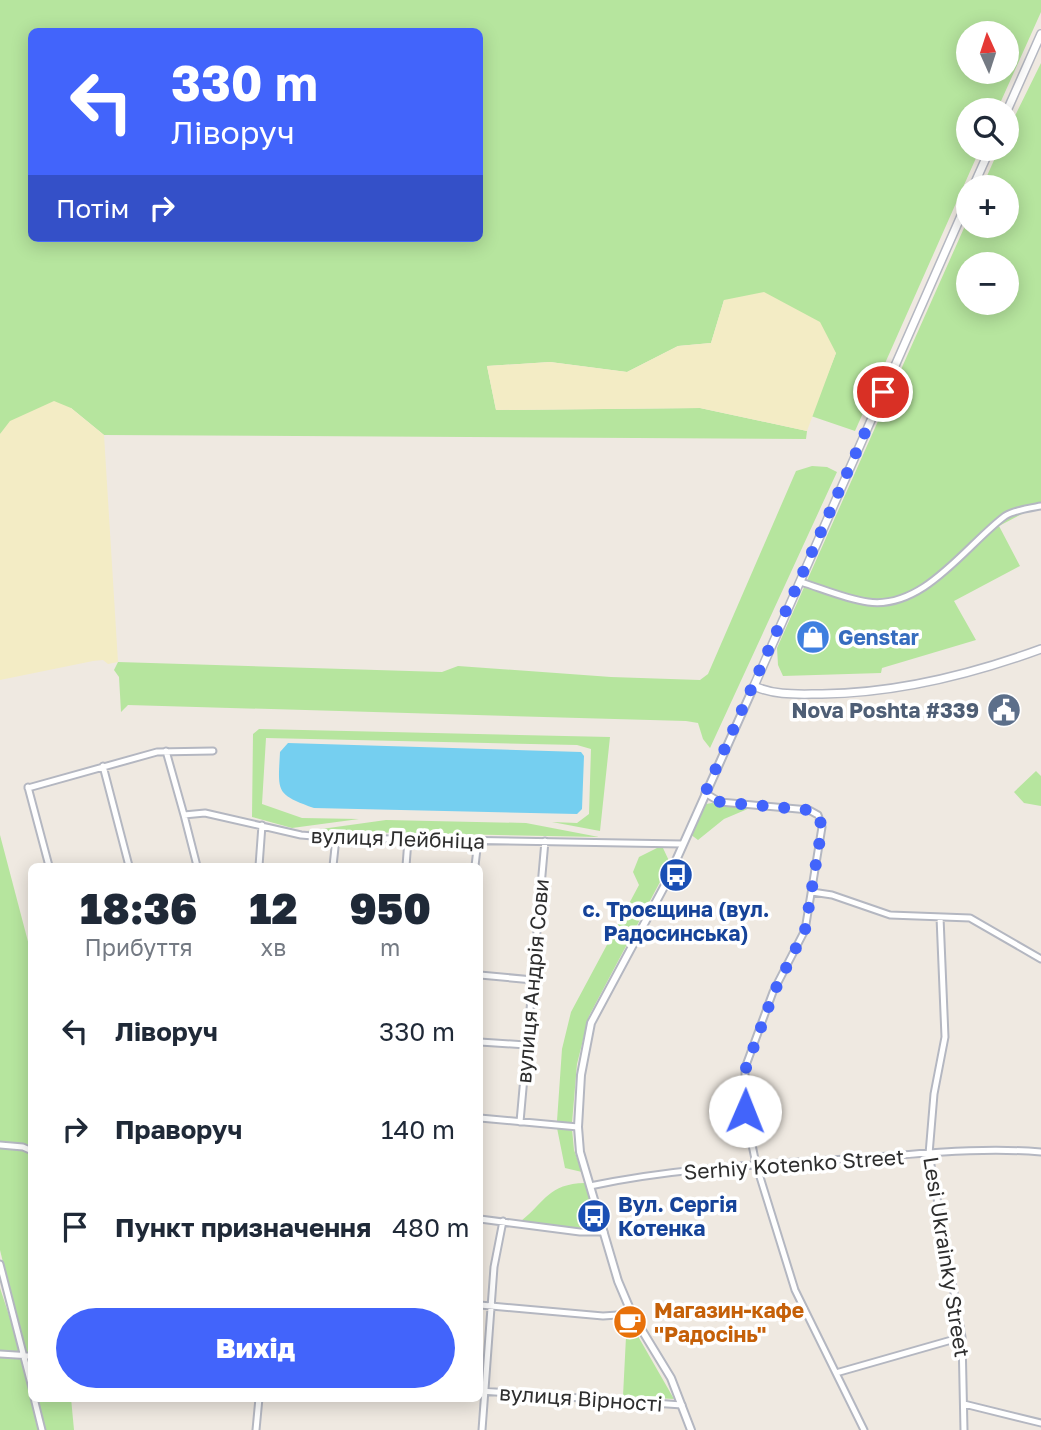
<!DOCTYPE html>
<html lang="uk">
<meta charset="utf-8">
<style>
body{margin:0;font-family:"Golos Text",sans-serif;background:#f6f6f7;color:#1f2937;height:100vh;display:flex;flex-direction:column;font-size:26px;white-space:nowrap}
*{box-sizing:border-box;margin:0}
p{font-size:23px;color:#747a83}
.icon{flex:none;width:38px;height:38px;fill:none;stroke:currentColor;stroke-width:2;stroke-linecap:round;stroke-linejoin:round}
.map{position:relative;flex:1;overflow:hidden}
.details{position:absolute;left:28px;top:863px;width:455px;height:539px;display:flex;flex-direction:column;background:#fff;border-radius:10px;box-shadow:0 4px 18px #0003}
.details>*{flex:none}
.hud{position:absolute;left:28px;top:28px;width:455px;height:214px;border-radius:10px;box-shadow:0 4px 18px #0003;background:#4264fb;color:#fff;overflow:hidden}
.needle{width:46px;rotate:357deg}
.buttons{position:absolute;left:956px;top:21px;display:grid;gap:14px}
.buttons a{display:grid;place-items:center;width:63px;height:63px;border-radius:50%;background:#fff;box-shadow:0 4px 18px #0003;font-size:35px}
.pin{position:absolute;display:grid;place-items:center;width:60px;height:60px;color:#fff;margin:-30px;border:4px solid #fff;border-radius:50%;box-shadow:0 2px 7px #0007}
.me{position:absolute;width:77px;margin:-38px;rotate:1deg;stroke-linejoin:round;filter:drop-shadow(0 0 5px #0008)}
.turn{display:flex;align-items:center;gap:24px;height:147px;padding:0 28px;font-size:32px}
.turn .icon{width:91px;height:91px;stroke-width:2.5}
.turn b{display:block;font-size:49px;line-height:60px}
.then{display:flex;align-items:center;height:66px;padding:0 28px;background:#0003;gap:14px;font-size:26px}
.eta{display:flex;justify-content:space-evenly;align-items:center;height:119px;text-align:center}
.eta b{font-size:42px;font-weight:800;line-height:49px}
.action{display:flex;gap:14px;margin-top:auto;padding:14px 28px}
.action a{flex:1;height:80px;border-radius:42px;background:#4264fb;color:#fff;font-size:28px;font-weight:800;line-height:80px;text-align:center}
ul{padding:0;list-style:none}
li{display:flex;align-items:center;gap:21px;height:98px;padding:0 28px}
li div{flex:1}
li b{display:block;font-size:26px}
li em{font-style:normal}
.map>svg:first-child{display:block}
.green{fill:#b6e59e;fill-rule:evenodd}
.sand{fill:#f3ecc5}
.water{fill:#75cff0}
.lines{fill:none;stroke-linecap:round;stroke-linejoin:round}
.minor-casing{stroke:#b4b7c1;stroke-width:9}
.tertiary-casing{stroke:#b4b7c1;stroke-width:10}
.secondary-casing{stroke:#b4b7c1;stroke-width:10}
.minor{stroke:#fff;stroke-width:5}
.tertiary{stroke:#fff;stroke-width:6}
.secondary{stroke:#fff;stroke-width:7}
.route{stroke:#4264fb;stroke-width:12;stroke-dasharray:0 21.6}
.labels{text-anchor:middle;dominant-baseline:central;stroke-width:7;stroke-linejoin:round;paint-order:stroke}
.shop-label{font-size:21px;font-weight:bold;fill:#366cbe;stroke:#fff;text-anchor:start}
.service-label{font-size:21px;font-weight:bold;fill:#4e5e75;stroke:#fff;text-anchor:end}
.street-label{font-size:21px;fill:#2e2e2e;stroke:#fff}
.transit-label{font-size:21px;font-weight:bold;fill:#164399;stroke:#fff}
.food-label{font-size:21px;font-weight:bold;fill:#c56008;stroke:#fff;text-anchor:start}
</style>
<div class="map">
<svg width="1041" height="1430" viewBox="0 0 1041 1430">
<rect width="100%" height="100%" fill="#efe9e1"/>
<path class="green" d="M0 0H1041V12L997 110H968V149H980L855 431 811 416 836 353 724 300 711 343 678 346 627 372 550 362 487 366 496 410 700 408 807 431 806 439 104 435 71 408 0 434ZM32 32H480V238H32ZM968 33H1006V72H968Z
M1041 63V504L999 526 1020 566 954 601 976 640 882 668 881 673 783 676 778 665 777 648 968 219V226H1006V187H982L999 149H1006V134ZM968 264H1006V303H968Z
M812 466 827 467 837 472 710 748 703 739 698 723 686 721 128 705 121 712 119 677 114 670 118 662 442 672 458 666 611 677 700 680 708 674 796 471Z
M259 729 610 737 600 831 552 822 577 823 589 814 591 749 577 745 266 738 262 804 302 818 359 819 292 828 252 817 253 734Z
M1036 771 1041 776V806L1024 803 1014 792Z
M706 804 712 803 750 808 724 819 698 840 690 834Z
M386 820 526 823 599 837 307 831Z
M0 835 31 953V1377L0 1250Z
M659 847 663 848 670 863 589 1016 577 1064 572 1123 557 1121 562 1049 571 1012 639 885 633 872 639 857Z
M557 1128 572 1129 574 1150 582 1172 565 1168Z
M585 1183 597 1225 595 1230 521 1221C546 1201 548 1184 585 1183Z
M0 1288 15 1333 39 1430H0Z
M627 1317 674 1399 623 1396Z
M37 1398H71L74 1430H44Z"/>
<path class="sand" d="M764 292 820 322 836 353 807 431 700 408 496 410 487 366 550 362 627 372 678 346 711 343 724 300Z
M54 401 71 408 104 435 118 662 108 664 103 660 93 661 0 680V434L10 421Z"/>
<path class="water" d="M288 743 581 752 584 756 582 809 577 814 314 808C275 794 278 792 280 752Z"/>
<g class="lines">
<g class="minor-casing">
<path id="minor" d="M801 582C823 589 846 599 868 602 924 610 967 544 1005 516 1014 510 1030 508 1041 506
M166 751 184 815 205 813 301 835 336 838 682 844
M103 766 129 866
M28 787 49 866
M28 788 157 752 213 751
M705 793 720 802 809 810 818 815 822 827 805 930 773 992 745 1068V1111L756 1164 795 1290 864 1430
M184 815 197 866
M259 866 262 825
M333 866 336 838
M406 866 408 840
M475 866 478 840
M812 892 832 895 890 915 970 918 1041 959
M940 917 945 1037 934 1094 929 1154 962 1337 964 1430
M480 975 533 980
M480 1042 526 1045
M480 1118 578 1127
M520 1122 545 841
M0 1145 23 1147 32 1151
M590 1186C679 1167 770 1164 860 1158 921 1154 980 1147 1041 1152
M480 1219 580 1232H604
M0 1264 32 1388
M480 1305 603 1316 632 1314
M0 1354 32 1356
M836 1373 962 1337
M480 1391 682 1405
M34 1398 42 1430
M964 1404 1041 1423
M256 1430 259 1398
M482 1430 494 1267 503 1221"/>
</g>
<g class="tertiary-casing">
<path id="tertiary" d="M691 1430 671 1378 632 1314 618 1281 580 1152 578 1127 581 1075 591 1023 665 885 754 686"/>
</g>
<g class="secondary-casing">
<path id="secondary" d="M1006 113 1041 34
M973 187 990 149
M968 200 754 686C776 696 798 694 822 694 898 693 970 675 1041 649"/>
</g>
<use href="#minor" class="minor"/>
<use href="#tertiary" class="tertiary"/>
<use href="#secondary" class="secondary"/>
</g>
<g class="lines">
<path class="route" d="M745 1111 746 1068 774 992 805 930 822 827 818 815 809 810 720 802 705 793 883 392"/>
</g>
<defs>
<g id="shop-disc" transform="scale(1.75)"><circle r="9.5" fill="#3f7fe0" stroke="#fff"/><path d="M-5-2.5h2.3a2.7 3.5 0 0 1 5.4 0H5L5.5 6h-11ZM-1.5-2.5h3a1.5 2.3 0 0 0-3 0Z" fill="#fff"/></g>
<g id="civic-disc" transform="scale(1.75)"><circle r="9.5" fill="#5c6f8a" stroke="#fff"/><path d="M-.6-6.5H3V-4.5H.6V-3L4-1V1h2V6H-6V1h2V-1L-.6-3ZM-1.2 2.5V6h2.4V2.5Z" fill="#fff"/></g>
<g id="bus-disc" transform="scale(1.75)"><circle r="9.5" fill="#1a4fb4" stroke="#fff"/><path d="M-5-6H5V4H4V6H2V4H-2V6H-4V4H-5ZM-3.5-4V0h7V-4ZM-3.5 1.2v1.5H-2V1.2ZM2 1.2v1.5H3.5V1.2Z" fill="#fff"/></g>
<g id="cafe-disc" transform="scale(1.75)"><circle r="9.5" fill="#e8710a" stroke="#fff"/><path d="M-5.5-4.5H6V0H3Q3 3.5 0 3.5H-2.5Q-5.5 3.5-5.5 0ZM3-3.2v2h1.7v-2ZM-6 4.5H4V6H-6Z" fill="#fff"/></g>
</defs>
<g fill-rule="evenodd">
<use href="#shop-disc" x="813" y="637"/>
<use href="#civic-disc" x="1004" y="710"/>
<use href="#bus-disc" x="676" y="875"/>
<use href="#bus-disc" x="594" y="1216"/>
<use href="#cafe-disc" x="630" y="1322"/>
</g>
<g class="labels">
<g class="shop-label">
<text x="838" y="637">Genstar</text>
</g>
<g class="service-label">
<text x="979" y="710">Nova Poshta #339</text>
</g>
<g class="street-label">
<text transform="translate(398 838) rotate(2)">вулиця Лейбніца</text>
<text transform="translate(532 981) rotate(-85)">вулиця Андрія Сови</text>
<text transform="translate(794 1164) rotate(-4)">Serhiy Kotenko Street</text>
<text transform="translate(947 1257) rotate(81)">Lesi Ukrainky Street</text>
<text transform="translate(581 1398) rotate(4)">вулиця Вірності</text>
</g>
<g class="transit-label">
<text x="676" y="909">с. Троєщина (вул.<tspan x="676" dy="24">Радосинська)</tspan></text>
<text x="618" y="1204" text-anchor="start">Вул. Сергія<tspan x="618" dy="24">Котенка</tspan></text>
</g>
<g class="food-label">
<text x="654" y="1310">Магазин-кафе<tspan x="654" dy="24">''Радосінь"</tspan></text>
</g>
</g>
</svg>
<div class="buttons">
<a><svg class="needle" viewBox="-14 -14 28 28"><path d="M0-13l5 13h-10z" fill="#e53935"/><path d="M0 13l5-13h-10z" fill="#747a83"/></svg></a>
<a><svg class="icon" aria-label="search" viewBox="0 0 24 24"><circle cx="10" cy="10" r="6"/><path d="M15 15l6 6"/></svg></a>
<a>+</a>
<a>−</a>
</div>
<div class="pin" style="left:883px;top:392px;background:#d93025"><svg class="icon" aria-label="arrive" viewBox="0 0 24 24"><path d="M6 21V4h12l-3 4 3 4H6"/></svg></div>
<svg class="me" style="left:745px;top:1111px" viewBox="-20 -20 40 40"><circle r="19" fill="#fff"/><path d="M0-13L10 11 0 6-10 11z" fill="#4264fb"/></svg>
<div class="hud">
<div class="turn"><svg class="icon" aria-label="left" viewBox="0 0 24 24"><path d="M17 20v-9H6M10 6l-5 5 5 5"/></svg><div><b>330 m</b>Ліворуч</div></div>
<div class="then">Потім<svg class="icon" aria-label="right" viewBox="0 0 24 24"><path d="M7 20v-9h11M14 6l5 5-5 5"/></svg></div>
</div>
<section class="details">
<div class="eta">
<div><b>18:36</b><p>Прибуття</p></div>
<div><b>12</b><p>хв</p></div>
<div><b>950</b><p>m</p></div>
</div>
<ul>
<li><svg class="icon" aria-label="left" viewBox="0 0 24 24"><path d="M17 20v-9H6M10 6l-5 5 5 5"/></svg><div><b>Ліворуч</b></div><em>330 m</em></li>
<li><svg class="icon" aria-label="right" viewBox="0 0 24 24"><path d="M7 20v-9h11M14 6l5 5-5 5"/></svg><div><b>Праворуч</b></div><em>140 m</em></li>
<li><svg class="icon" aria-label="arrive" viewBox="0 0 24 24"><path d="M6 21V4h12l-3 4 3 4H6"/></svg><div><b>Пункт призначення</b></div><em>480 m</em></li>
</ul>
<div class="action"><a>Вихід</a></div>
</section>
</div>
